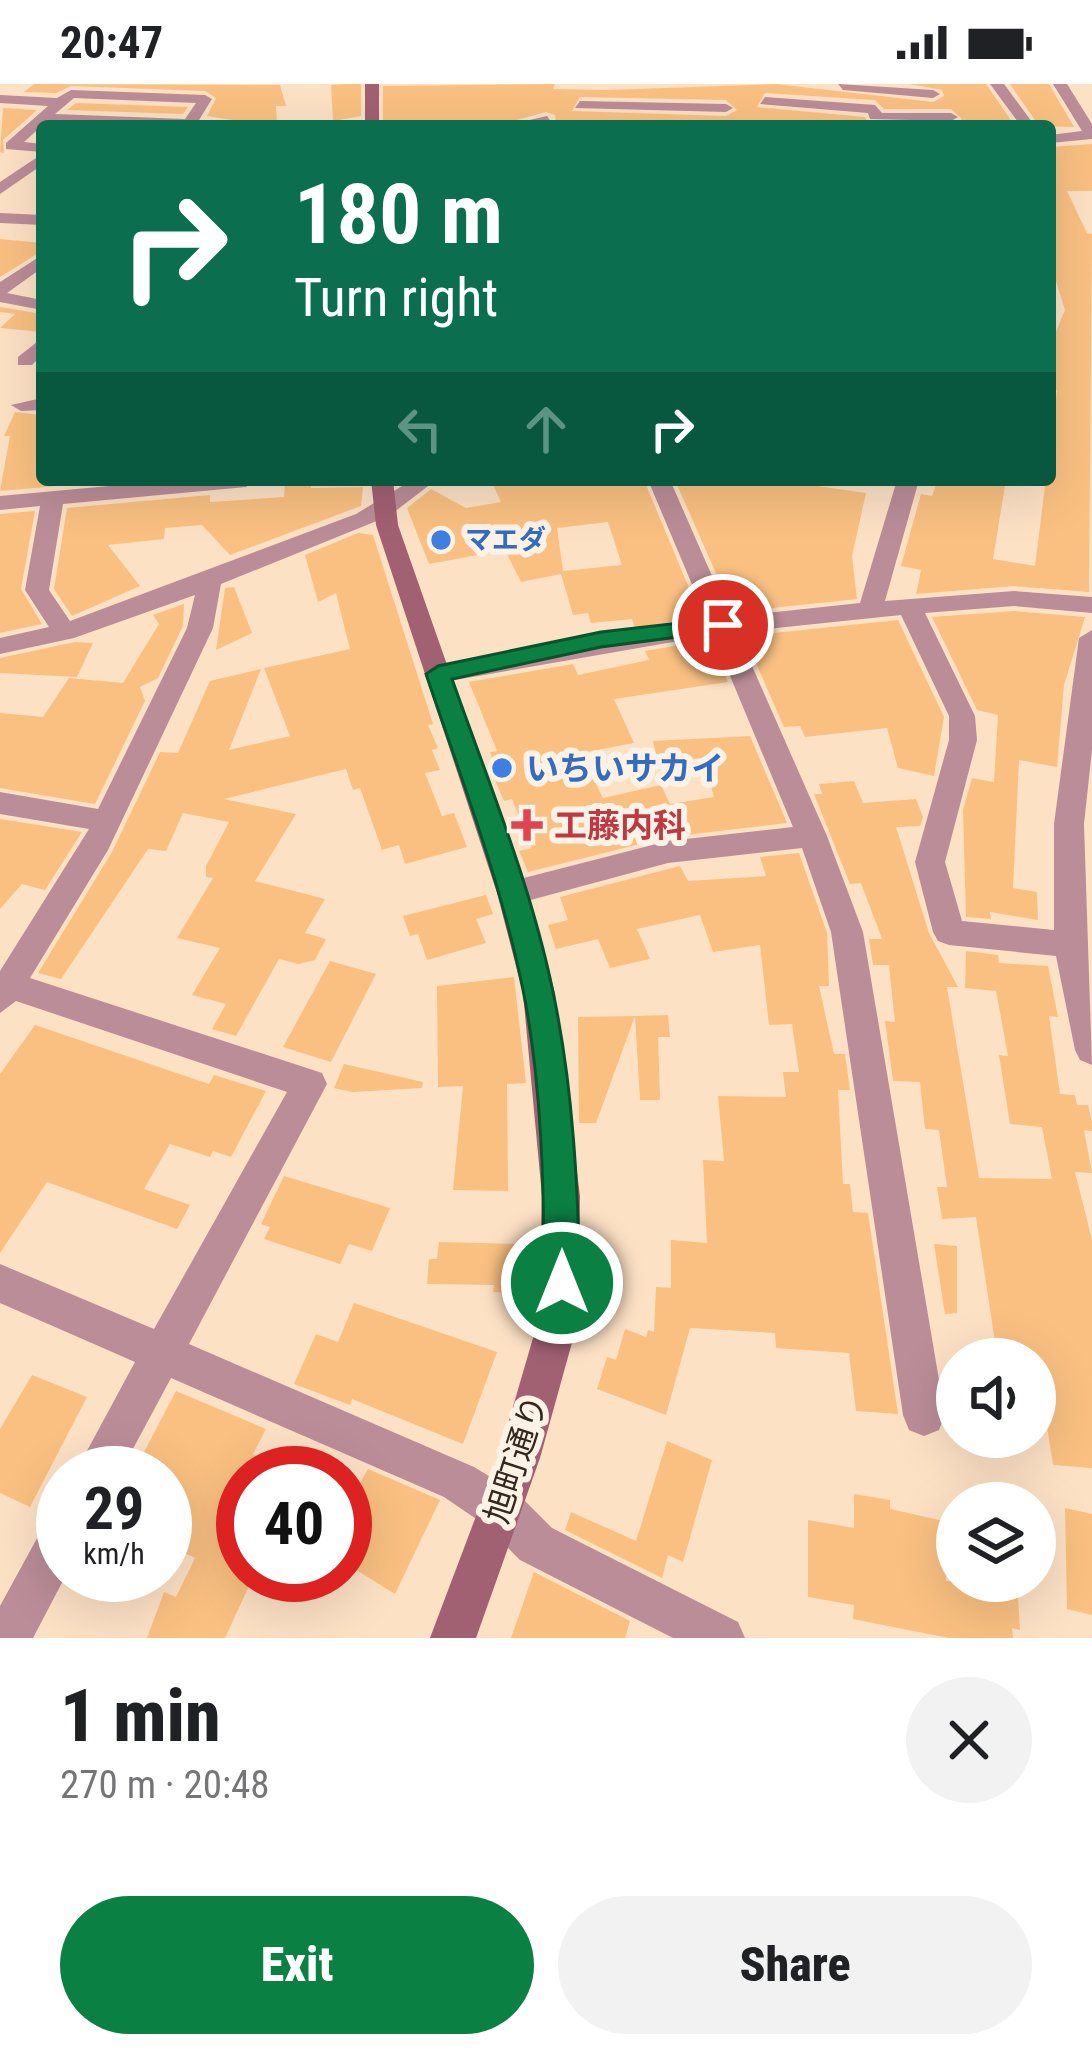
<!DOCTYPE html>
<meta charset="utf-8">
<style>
body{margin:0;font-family:"Roboto Condensed","Noto Sans JP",sans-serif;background:#f2f2f2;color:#202124;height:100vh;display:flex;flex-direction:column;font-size:45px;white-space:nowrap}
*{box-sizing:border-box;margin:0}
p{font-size:39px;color:#757577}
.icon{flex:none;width:66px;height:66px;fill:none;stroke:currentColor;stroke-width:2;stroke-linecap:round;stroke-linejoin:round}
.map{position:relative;height:1554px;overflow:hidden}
.details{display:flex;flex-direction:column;background:#fff;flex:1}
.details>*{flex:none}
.guide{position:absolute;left:36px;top:36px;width:1020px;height:366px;border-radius:12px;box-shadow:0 12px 48px #0002;background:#0b6e4f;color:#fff;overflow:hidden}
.fabs{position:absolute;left:936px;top:1254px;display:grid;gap:24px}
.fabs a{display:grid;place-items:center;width:120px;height:120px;border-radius:50%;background:#fff;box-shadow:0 12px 48px #0002;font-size:60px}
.speed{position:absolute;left:36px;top:1362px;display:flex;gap:24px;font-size:60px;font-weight:700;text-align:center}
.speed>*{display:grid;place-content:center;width:156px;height:156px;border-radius:50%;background:#fff;box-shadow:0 12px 48px #0002;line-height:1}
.speed small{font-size:30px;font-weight:400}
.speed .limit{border:18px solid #d22;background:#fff;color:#111}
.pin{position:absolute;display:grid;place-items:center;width:102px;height:102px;color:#fff;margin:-51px;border:6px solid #fff;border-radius:50%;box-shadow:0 3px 12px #0007}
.me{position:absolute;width:132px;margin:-66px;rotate:0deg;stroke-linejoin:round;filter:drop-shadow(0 0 9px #0008)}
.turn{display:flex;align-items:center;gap:42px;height:252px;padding:0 60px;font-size:54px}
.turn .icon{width:156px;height:156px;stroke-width:2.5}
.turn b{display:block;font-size:84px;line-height:102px}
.lanes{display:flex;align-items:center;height:114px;padding:0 60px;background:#0003;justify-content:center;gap:60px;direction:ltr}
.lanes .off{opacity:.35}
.round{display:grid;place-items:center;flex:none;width:126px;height:126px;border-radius:63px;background:#f2f2f2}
.head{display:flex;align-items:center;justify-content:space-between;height:204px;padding:0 60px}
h1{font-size:72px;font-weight:800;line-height:90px}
.button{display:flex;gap:24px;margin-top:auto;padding:24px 60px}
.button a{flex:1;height:138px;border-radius:72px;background:#0b8043;color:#fff;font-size:48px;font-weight:800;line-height:138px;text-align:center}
.button a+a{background:#f2f2f2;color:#202124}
.status{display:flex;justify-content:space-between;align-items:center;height:84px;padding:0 60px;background:#fff;direction:ltr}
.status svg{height:33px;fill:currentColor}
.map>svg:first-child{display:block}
.building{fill:#fac082;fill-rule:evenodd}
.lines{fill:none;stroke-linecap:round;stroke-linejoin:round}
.street{fill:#bb8d98;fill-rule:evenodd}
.secondary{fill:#a26073;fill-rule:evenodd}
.route{fill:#0b8043;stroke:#07532c;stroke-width:3}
.shop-dot{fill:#3f7fe0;stroke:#fdf2e6;stroke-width:4.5}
.health-dot{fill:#e0444e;stroke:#fdf2e6;stroke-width:4.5}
.labels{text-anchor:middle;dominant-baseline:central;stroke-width:12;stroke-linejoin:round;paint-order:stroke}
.far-shop-label{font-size:27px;font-weight:bold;fill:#366cbe;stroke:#fdf2e6;text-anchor:start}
.shop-label{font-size:33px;font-weight:bold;fill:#366cbe;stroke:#fdf2e6;text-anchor:start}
.health-label{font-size:33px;font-weight:bold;fill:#be3a42;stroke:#fdf2e6;text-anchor:start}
.street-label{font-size:33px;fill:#33281e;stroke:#fdf2e6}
</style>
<div class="status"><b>20:47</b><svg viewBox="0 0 49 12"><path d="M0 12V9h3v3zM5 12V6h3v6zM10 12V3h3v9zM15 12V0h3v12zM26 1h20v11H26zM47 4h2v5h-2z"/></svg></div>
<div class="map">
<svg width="1092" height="1554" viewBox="0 0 1092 1554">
<rect width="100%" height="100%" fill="#fde1c5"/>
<path class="building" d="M34 0 280 1 286 22H276L277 40H258L207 32 216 14 205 7 71 2 56 9 24 8Z
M345 0H361V32L333 37 331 1Z
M555 0 553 5 606 6 776 0 933 18 944 12 942 6 909 0H986L1015 42 746 36 750 42H556L555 31 546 28 495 42 383 38V2ZM765 9 875 16 884 25H951L962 35 951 41 870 40 865 33 757 23ZM580 13 726 16 737 26 726 32 572 27Z
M1010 0H1049L1074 43 1039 42Z
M76 19 188 23 183 30 67 26Z
M3 24 37 26 3 56 4 69 0 68Z
M1092 60V107H1067L1087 149 1092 150 1089 508 1014 502 916 510 921 486 901 482 921 410 932 412 938 396H1006L993 475 1035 482 1057 306 1050 305V262L1065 226 1050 178V63Z
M0 155 42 159V167L0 193Z
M0 223 42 230V248L0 244 15 230 0 228Z
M15 328 42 331V396H126L0 407 10 352H4Z
M491 396H644L701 533 635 544 632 535 591 539 588 529 573 531 561 490 521 498 505 466 429 480 407 424 431 405 466 424 501 418ZM608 438 622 481 563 487 557 444Z
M675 396H813L817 402 866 409 852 472 857 515 733 528Z
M311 397V404L363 403 361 422 230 471 202 441 165 444 164 455 108 461 140 502 72 532 54 505 67 424 210 411V418L284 413 285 399Z
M35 427 21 505 42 540 0 549V430Z
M358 449 373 451 433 640 428 641 438 664 432 666 440 686 425 689 442 732 454 729 467 763 405 780 399 761 382 766 360 704 353 706 346 685 224 715 296 730 255 797 325 815 305 849 326 855 315 876 299 880 279 875 236 952 212 945 226 920 192 911 220 864 177 854 213 794 206 793V782L229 738 183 729 166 767 148 765 61 895 38 889 112 768 160 668 178 669 210 597 261 585 229 666 290 652 264 584 350 565 336 509 318 518 305 471Z
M234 503 252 549 216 566 225 504Z
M184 520 183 542 158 594 140 603 145 617 95 720 0 704V629L43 633 69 594 123 599 159 540 153 531Z
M1014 527 1085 533 1064 601 1057 683 1019 676 1013 804 1037 808 1038 836 990 828 991 835 966 833 963 726 972 694 994 698 998 631 977 626 932 533Z
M898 536 944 633 934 692 898 684 887 644 805 653 800 642 784 643 744 552Z
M710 556 728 598 614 615 634 659 581 669 603 714 661 701 670 720 714 713 703 674 658 678 653 657 750 652 787 739 668 753 528 788 519 767 532 764 512 715 504 717 495 696 500 695 490 668 497 667 469 598 573 580 578 591 649 576 645 567Z
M75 558 93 559 77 593 0 589V574Z
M854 697 863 719 916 715 923 733 920 742 896 743 929 849 958 903H947L979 1094 1052 1095 1042 1043 1010 1040 999 971 1008 972 996 907 965 904 966 867 998 871 999 879 1048 882 1058 933 1049 932 1060 1010 1075 1011 1077 1021H1088L1092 1038V1047L1084 1046 1092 1089 1075 1088 1092 1156V1384L1053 1381 1045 1330 1035 1329V1274L997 1271 976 1133 942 1135 937 1103H947L939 1046 925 1045 920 998 893 997 885 937 895 938 889 881H873L869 855H882L861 799 850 800 814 710H822L819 700Z
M0 735 82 748 45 806 22 800 0 825Z
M799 769 827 849 829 902H819L834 970H845L850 1006H838L843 1100H850L853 1128 868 1129 898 1330 856 1327 849 1269 776 1264 775 1249 690 1244 666 1331 597 1305 607 1273 616 1276 625 1245 646 1253 648 1246 654 1248 656 1203 671 1204V1156L707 1159 703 1076 724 1077 718 1012 786 1013 783 988H799L792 940 769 941 760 861 713 868 700 831 637 845 650 875 610 884 598 855 556 865 548 841 568 836 560 813 680 782 688 797 766 792 760 773Z
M486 811 493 830 476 835 486 859 427 876 418 850 410 852 403 832Z
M330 877 376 890 331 978 283 963Z
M514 893 526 999 507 1000 508 1107 453 1106 463 1002 438 1003 437 902Z
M668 931 670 953H658L660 1016H640L635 932Z
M635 932 596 1039H579L578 933Z
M35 941 209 1000 214 991 266 1007 231 1073 213 1067 210 1073 170 1060 144 1105 190 1121 177 1145 47 1098 0 1169V990Z
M344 980 423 998 422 1004 352 1008 334 1004Z
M284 1092 390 1124 372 1167 349 1160 340 1180 264 1155 270 1143 261 1140Z
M439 1158 522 1160 520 1209 493 1208 494 1201 427 1200 429 1175H437Z
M934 1160 957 1162V1229L945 1230Z
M354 1219 497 1268 463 1360 352 1315 350 1321 294 1300 316 1250 338 1258Z
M32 1291 87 1313 30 1423 0 1409V1345Z
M176 1307 266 1345 253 1370 297 1389H243V1491H254L225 1554H147L164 1508 176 1513 195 1474 165 1460 179 1413 165 1406V1389H133Z
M667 1357 712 1376 683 1478 668 1471 662 1494 565 1446 571 1428 636 1457Z
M368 1385 440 1416 395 1510 345 1479V1410L352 1413Z
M854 1410 890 1416V1425L944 1437 946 1497H1017L1020 1546 1012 1544 1013 1554H949L898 1544 853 1535 854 1521 808 1513V1436L854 1444Z
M1065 1424 1092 1430V1531L1067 1525Z
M534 1488 630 1537 625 1554H511Z"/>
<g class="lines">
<path class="street" d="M838 0 933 6 940 10 933 14 843 6Z
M990 0H1004L1035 42H1021Z
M1053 0H1067L1092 40V55L1050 59V51L1082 47Z
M71 6 205 11 212 15 199 36 254 42 46 38 24 58 42 60V68L6 65V59L48 22 0 19V11L57 14ZM74 14 196 19 185 35 55 30Z
M765 13 875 21 882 29H951L958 33 951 37 870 35 868 29 760 20Z
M580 17 726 20 733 24 726 28 575 24Z
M547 32 552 39 514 42 516 39Z
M371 35 376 42H331Z
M42 70V81L0 110V98Z
M0 129 42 131V141L0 139Z
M42 171V184L7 209 42 216V226L0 218V198Z
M42 254V271L32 281H18V273Z
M42 314V326L21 327 11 321Z
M175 396H257L246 403 63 420 49 506 70 537 356 430 412 396H436L389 432 221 500 213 544 108 766 30 894 310 985 322 989 327 1000 189 1260 474 1383 517 1409 552 1444 738 1538 745 1554H673L520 1476 485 1441 444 1413 171 1294 120 1389H75L135 1278 0 1219V1180L154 1245 287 1008 16 917 0 929V887L89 745 0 730V708L98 725 187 544 195 511 74 554 0 570V554L49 543 25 506 40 422 0 426V412Z
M648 396H670L730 533 860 519 897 396H919L885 517 1014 507 1092 513V529L1014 522 925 529 975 632 977 656 945 778 962 837 1054 846V740L1079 554 1092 546V666L1084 740 1092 981 1080 976 1075 966 1056 872 949 861 938 857 933 848 915 778 949 656V632L901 531 737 548 827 752 863 848 945 1331 939 1346 924 1352 909 1346 903 1331 831 848 802 764 668 779 512 821 501 818 497 809 501 800 512 797 668 757 793 743 713 551 438 599 425 590 429 584 707 536Z
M63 1430 66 1491 33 1554H0V1522L47 1436Z"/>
<path class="secondary" d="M365 0H379V42H365Z
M371 396H393L398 441 527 809 555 909 580 1112 578 1237 540 1374 476 1554H430L498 1374 538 1237 542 1112 523 909 497 809 376 441Z"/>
</g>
<path class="route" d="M723 534 734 541 731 546 601 563 452 595C488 697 531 801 553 908 573 1002 578 1103 580 1199L575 1211 562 1216 550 1211 544 1199C544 1103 542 1000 523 906 501 798 461 694 426 590L438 582 601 548Z"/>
<g class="shop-dot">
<circle cx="441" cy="456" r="12"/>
<circle cx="502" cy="684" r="12"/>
</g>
<path class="health-dot" d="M521 723h12v12h12v12h-12v12h-12v-12h-12v-12h12z"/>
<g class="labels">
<g class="far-shop-label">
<text x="465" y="456">マエダ</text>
</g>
<g class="shop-label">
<text x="526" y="684">いちいサカイ</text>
</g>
<g class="health-label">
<text x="554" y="741">工藤内科</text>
</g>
<g class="street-label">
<text transform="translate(516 1375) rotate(-72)">旭町通り</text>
</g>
</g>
</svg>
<div class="fabs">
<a><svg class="icon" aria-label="sound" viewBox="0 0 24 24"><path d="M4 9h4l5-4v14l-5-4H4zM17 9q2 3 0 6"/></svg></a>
<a><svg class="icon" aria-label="layers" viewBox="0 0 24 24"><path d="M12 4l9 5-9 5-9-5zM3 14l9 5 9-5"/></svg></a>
</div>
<div class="speed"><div>29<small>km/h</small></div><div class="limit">40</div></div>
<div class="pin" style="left:723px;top:541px;background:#d93025"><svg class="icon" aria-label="arrive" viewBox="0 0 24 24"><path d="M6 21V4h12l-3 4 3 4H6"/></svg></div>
<svg class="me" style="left:562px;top:1199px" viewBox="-20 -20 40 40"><circle r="17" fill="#0b8043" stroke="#fff" stroke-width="3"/><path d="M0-11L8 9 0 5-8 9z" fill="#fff"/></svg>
<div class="guide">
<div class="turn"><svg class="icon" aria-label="right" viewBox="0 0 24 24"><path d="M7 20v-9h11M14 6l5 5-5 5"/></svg><div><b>180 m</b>Turn right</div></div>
<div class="lanes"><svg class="icon off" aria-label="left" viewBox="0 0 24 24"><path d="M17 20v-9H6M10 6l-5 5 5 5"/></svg><svg class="icon off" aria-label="ahead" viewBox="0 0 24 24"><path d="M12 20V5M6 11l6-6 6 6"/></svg><svg class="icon" aria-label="right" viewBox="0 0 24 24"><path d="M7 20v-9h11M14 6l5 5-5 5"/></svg></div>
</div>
</div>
<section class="details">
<div class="head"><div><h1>1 min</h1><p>270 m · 20:48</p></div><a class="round"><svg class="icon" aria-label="close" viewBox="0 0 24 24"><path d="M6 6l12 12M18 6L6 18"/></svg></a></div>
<div class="button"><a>Exit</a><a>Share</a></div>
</section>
